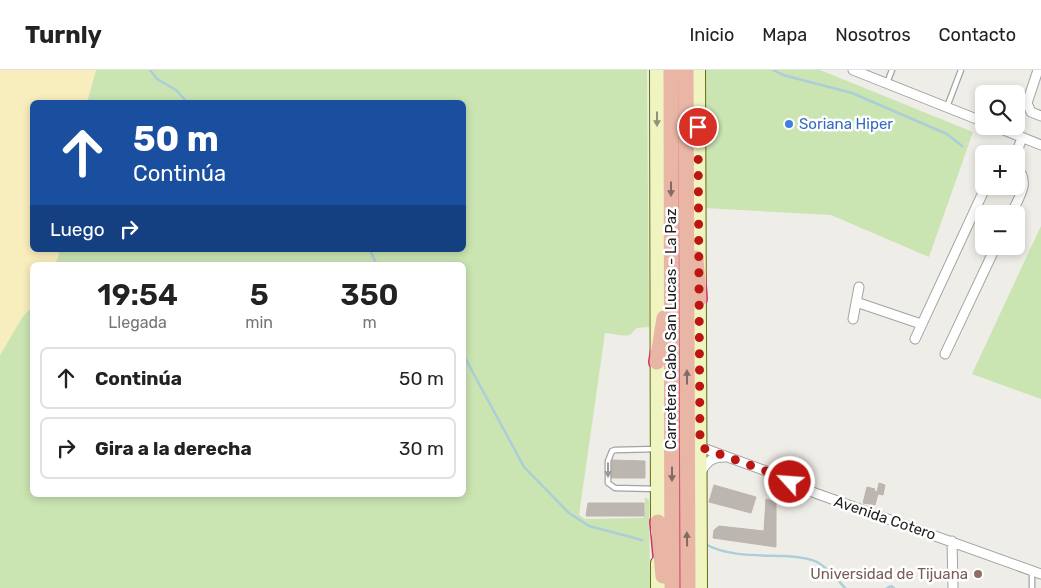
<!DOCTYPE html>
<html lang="es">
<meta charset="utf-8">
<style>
body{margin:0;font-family:Rubik,sans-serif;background:#f6f6f6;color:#222;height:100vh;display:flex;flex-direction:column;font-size:19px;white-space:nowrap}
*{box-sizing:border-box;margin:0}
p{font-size:16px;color:#767676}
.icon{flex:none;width:28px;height:28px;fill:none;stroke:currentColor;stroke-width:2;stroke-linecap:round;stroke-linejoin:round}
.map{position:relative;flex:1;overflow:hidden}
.side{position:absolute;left:30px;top:192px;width:436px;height:235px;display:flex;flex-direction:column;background:#fff;border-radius:8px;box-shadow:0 2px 8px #0003}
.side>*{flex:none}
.top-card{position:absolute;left:30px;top:30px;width:436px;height:152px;border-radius:8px;box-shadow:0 2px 8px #0003;background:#1a4fa0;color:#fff;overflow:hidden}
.controls{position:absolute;left:975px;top:15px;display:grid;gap:10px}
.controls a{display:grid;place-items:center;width:50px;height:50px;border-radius:8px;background:#fff;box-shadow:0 2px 8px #0003;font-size:25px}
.pin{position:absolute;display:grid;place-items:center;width:42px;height:42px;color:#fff;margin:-21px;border:2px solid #fff;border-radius:50%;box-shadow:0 1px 5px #0007}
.me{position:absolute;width:55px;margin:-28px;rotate:296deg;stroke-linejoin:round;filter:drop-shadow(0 0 4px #0008)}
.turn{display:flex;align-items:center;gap:18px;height:105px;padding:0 20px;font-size:22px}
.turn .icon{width:65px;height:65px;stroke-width:2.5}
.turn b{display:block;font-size:35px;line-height:42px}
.then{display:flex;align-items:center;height:48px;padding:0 20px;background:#0003;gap:10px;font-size:19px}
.eta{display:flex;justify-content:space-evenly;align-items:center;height:85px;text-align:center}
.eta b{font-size:30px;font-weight:600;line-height:35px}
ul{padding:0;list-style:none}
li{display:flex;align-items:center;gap:15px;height:62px;margin:0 10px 8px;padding:0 10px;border:2px solid #e0e0e0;border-radius:8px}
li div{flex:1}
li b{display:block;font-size:19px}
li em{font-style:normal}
header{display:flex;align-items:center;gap:30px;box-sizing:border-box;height:70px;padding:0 25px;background:#fff;border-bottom:1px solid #e0e0e0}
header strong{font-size:24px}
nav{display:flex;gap:28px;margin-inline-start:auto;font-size:18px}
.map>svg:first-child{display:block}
.grass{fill:#cae4b2}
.sand{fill:#f8edbc}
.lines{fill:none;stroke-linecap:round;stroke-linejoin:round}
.stream{stroke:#abced9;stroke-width:2.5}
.building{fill:#bcb6b0;stroke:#c0b4aa}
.service-casing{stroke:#a3a3a3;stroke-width:7}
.minor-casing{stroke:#a3a3a3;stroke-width:11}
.secondary-casing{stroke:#626e0f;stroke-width:16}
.trunk-casing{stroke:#cb3667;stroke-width:18}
.service{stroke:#fff;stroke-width:4.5}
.minor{stroke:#fff;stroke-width:9}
.secondary{stroke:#f0f4c0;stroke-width:14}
.trunk{stroke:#e9b5a5;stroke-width:15}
.oneway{fill:#929478}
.oneway2{fill:#846a62}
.oneway3{fill:#9a9a9a}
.route{stroke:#bc1613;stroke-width:9;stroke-dasharray:0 16.2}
.shop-dot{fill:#3f7fe0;stroke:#fff;stroke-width:2}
.education-dot{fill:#8d6e63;stroke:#fff;stroke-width:2}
.labels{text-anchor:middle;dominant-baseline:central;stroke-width:5;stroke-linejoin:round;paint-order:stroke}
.shop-label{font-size:15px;fill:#366cbe;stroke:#fff;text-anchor:start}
.street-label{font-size:15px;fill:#1f1f1f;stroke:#fff}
.education-label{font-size:15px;fill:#785e54;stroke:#fff;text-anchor:end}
</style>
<header>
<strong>Turnly</strong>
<nav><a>Inicio</a><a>Mapa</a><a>Nosotros</a><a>Contacto</a></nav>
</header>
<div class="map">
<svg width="1041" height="518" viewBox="0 0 1041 518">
<rect width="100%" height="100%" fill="#efede7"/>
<path class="grass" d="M96 0H647L649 257 637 258C635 259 633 262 631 264 626 268 612 263 605 263L579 445 585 449 644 448 645 427 649 430 650 518H0V285L23 246 32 237V425H464V195H55L59 184 56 180H464V32H87Z
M703 0H820L973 62 929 187 831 145 704 138Z
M1041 156V329L972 304Z"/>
<path class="sand" d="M0 0H96L87 32H32V180H56L59 184 55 195H32V237L23 246 0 285Z"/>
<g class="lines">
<path class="stream" d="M150 0 157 9 176 20 187 32
M773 0 783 5 852 23 947 64 962 76
M370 180 377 195
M464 286 524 397 569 443 589 456 642 470
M707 475C730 487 760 485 786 486 796 487 807 487 817 492 828 498 837 509 845 518
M887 518 891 516 894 518"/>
</g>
<path class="building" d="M612 390 645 391V408H611Z
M879 413 885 415 883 425 878 424 875 435 863 433 867 417 875 419 874 421 877 422Z
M714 415 756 427 751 443 709 432Z
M766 429 776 432V477L713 468 714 460 719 456 764 461Z
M588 433H644V446H586Z"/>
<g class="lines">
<g class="service-casing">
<path id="service" d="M887 13 892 0
M947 37 961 0
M657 379 615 380 612 381 608 391V413L615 418 657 419
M1032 501V518"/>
</g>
<g class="minor-casing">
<path id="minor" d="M853 0 984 52
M1038 0 1027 33 1031 42 1041 46
M994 56 1041 75
M1016 84 1022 68
M1011 144C1018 129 1032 111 1016 98
M856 232 921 254
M853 249 859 217
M915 269 986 116
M945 284 996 176
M699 372 703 378 766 401 815 423 1041 504
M701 402C707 391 712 387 725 387
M952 471 953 518"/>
</g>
<g class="secondary-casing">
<path id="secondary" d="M657 0 658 462
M698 0 700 518
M658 493V518"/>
</g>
<g class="trunk-casing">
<path id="trunk" d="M671 0 672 518
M686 0 688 518
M696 188 699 229
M657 292 664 248
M658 452 663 506"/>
</g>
<use href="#service" class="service"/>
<use href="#minor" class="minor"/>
<use href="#secondary" class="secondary"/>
<use href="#trunk" class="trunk"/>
</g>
<defs><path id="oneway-solid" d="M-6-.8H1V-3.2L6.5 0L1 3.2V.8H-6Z" transform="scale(1.25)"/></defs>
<use class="oneway" href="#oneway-solid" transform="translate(657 49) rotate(90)"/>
<g class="oneway2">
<use href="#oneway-solid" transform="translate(671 119) rotate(90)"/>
<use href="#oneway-solid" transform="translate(687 307) rotate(-90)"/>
<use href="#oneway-solid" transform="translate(672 404) rotate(90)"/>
<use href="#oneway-solid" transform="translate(687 469) rotate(-91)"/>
</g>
<use class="oneway3" href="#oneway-solid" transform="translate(608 400) rotate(90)"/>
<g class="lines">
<path class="route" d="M698 57 700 374 703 378 766 401 790 412"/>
</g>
<circle class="shop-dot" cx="789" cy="54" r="5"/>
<circle class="education-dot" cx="978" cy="504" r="5"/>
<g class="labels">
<g class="shop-label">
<text x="799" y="54">Soriana Hiper</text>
</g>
<g class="street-label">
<text transform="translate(671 259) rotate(-90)">Carretera Cabo San Lucas - La Paz</text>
<text transform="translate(885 448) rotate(19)">Avenida Cotero</text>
</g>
<g class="education-label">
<text x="968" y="504">Universidad de Tijuana</text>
</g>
</g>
</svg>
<div class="controls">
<a><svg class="icon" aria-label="search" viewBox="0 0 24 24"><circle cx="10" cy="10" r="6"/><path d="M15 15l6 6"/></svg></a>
<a>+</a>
<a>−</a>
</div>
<div class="pin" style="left:698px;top:57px;background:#d93025"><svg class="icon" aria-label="arrive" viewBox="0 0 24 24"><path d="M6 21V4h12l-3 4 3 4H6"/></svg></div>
<svg class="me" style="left:790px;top:412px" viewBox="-20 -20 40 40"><circle r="17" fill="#bc1613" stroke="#fff" stroke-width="3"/><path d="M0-11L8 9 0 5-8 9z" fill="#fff"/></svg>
<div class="top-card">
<div class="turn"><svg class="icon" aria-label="ahead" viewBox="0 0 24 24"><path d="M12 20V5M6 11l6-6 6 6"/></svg><div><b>50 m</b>Continúa</div></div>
<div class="then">Luego<svg class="icon" aria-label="right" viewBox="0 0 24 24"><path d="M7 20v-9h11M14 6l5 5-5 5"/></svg></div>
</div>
<section class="side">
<div class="eta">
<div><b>19:54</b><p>Llegada</p></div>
<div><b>5</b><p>min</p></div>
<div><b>350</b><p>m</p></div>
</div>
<ul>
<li><svg class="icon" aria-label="ahead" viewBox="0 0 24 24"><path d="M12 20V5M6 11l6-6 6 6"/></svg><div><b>Continúa</b></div><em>50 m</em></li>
<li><svg class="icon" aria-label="right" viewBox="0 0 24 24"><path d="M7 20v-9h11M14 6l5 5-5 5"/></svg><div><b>Gira a la derecha</b></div><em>30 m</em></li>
</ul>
</section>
</div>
